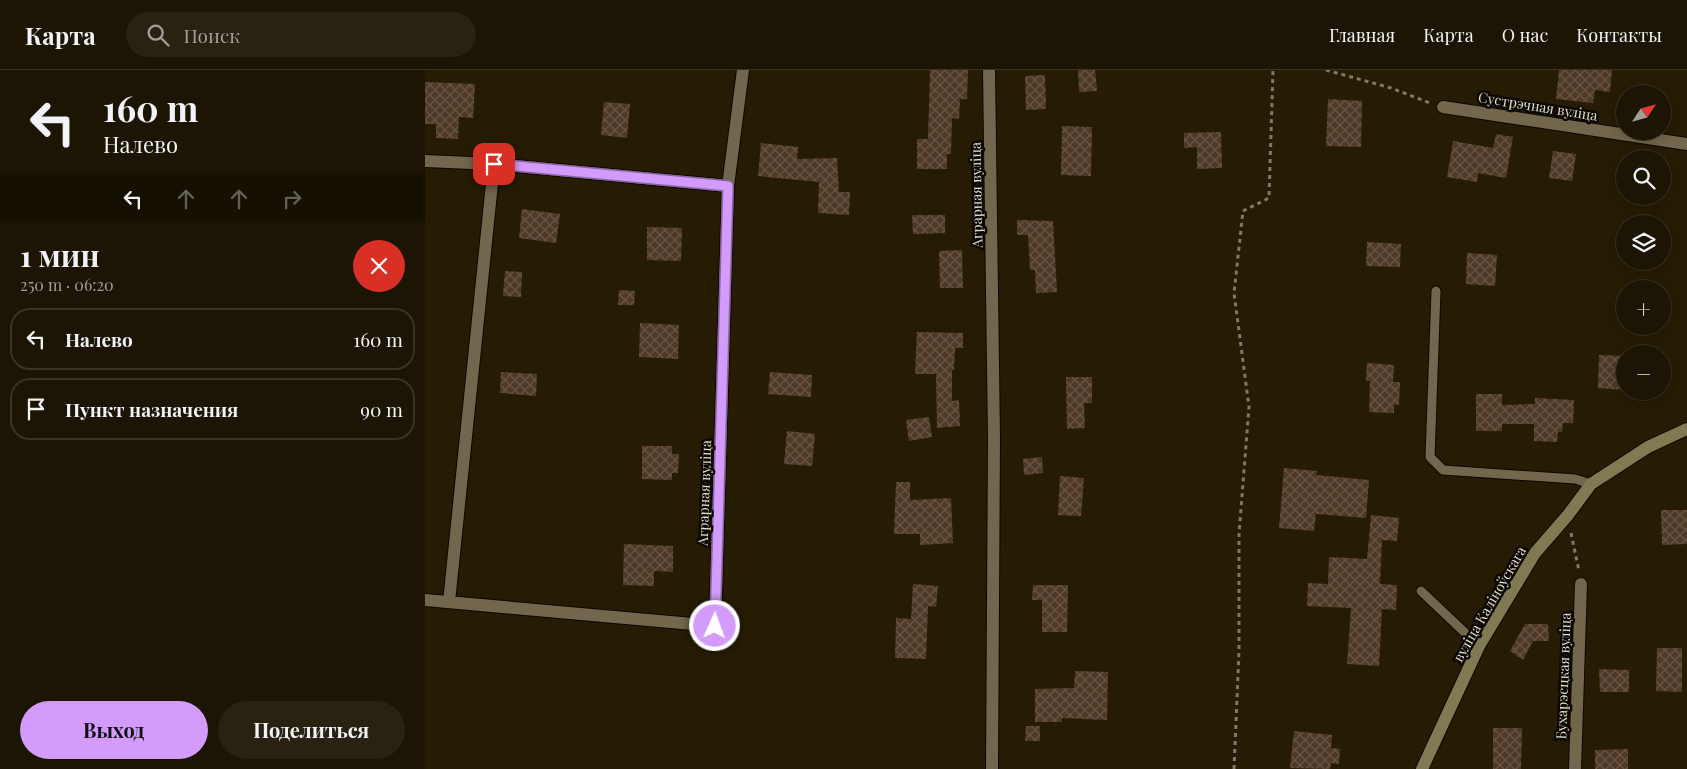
<!DOCTYPE html>
<html lang="ru">
<meta charset="utf-8">
<style>
body{margin:0;font-family:"Playfair Display",serif;background:#292212;color:#f1f3f6;height:100vh;display:flex;flex-direction:column;font-size:19px;white-space:nowrap}
*{box-sizing:border-box;margin:0}
p{font-size:16px;color:#a09f9a}
.icon{flex:none;width:28px;height:28px;fill:none;stroke:currentColor;stroke-width:2;stroke-linecap:round;stroke-linejoin:round}
.map{position:relative;flex:1;overflow:hidden}
.side{display:flex;flex-direction:column;background:#1c1503;width:425px}
.side>*{flex:none}
.top-card{background:#1c1503;color:#f1f3f6;overflow:hidden}
.needle{width:32px;rotate:54deg}
.fabs{position:absolute;left:1191px;top:15px;display:grid;gap:10px}
.fabs a{display:grid;place-items:center;width:55px;height:55px;border-radius:50%;background:#1c1503;box-shadow:0 2px 12px #0003,0 0 0 1px #3a3425;font-size:25px}
.pin{position:absolute;display:grid;place-items:center;width:42px;height:42px;color:#fff;margin:-21px;border-radius:10px;box-shadow:0 2px 8px #0006}
.me{position:absolute;width:55px;margin:-28px;rotate:2deg;stroke-linejoin:round;filter:drop-shadow(0 0 4px #0008)}
.turn{display:flex;align-items:center;gap:18px;height:105px;padding:0 20px;font-size:22px}
.turn .icon{width:65px;height:65px;stroke-width:2.5}
.turn b{display:block;font-size:35px;line-height:42px}
.lanes{display:flex;align-items:center;height:48px;padding:0 20px;background:#0003;justify-content:center;gap:25px;direction:ltr}
.lanes .off{opacity:.35}
.round{display:grid;place-items:center;flex:none;width:52px;height:52px;border-radius:26px;background:#292212}
.head{display:flex;align-items:center;justify-content:space-between;height:85px;padding:0 20px}
h1{font-size:30px;font-weight:700;line-height:38px}
.primary-button{display:flex;gap:10px;margin-top:auto;padding:10px 20px}
.primary-button a{flex:1;height:58px;border-radius:30px;background:#d39cfc;color:#111;font-size:20px;font-weight:700;line-height:58px;text-align:center}
.primary-button a+a{background:#292212;color:#f1f3f6}
ul{padding:0;list-style:none}
li{display:flex;align-items:center;gap:15px;height:62px;margin:0 10px 8px;padding:0 10px;border:2px solid #3a3425;border-radius:20px}
li div{flex:1}
li b{display:block;font-size:19px}
li em{font-style:normal}
header{display:flex;align-items:center;gap:30px;box-sizing:border-box;height:70px;padding:0 25px;background:#1c1503;border-bottom:1px solid #3a3425}
header strong{font-size:24px}
nav{display:flex;gap:28px;margin-inline-start:auto;font-size:18px}
.search{width:350px;height:45px;background:#292212;display:flex;align-items:center;gap:12px;box-sizing:border-box;padding:0 18px;border-radius:28px;color:#a09f9a;font-size:19px}
main{display:flex;flex:1;min-height:0}
.map>svg:first-child{display:block}
.building{fill:url(#building-cross-hatch)}
.lines{fill:none;stroke-linecap:round;stroke-linejoin:round}
.lane-casing{stroke:#0f0600;stroke-width:11}
.street-casing{stroke:#0f0600;stroke-width:14}
.secondary-casing{stroke:#0f0600;stroke-width:14}
.path{stroke:#817865;stroke-width:3;stroke-dasharray:4 4;stroke-linecap:butt}
.lane{stroke:#72664c;stroke-width:9}
.street{stroke:#72664c;stroke-width:12}
.secondary{stroke:#807a53;stroke-width:12}
.route-casing{stroke:#8965a4;stroke-width:12}
.route{stroke:#d39cfc;stroke-width:9}
.labels{text-anchor:middle;dominant-baseline:central;stroke-width:5;stroke-linejoin:round;paint-order:stroke}
.street-label{font-size:14px;fill:#e4ddce;stroke:#0b0701}
</style>
<header>
<strong>Карта</strong>
<div class="search"><svg class="icon" aria-label="search" viewBox="0 0 24 24"><circle cx="10" cy="10" r="6"/><path d="M15 15l6 6"/></svg>Поиск</div>
<nav><a>Главная</a><a>Карта</a><a>О нас</a><a>Контакты</a></nav>
</header>
<main>
<section class="side">
<div class="top-card">
<div class="turn"><svg class="icon" aria-label="left" viewBox="0 0 24 24"><path d="M17 20v-9H6M10 6l-5 5 5 5"/></svg><div><b>160 m</b>Налево</div></div>
<div class="lanes"><svg class="icon" aria-label="left" viewBox="0 0 24 24"><path d="M17 20v-9H6M10 6l-5 5 5 5"/></svg><svg class="icon off" aria-label="ahead" viewBox="0 0 24 24"><path d="M12 20V5M6 11l6-6 6 6"/></svg><svg class="icon off" aria-label="ahead" viewBox="0 0 24 24"><path d="M12 20V5M6 11l6-6 6 6"/></svg><svg class="icon off" aria-label="right" viewBox="0 0 24 24"><path d="M7 20v-9h11M14 6l5 5-5 5"/></svg></div>
</div>
<div class="head"><div><h1>1 мин</h1><p>250 m · 06:20</p></div><a class="round" style="background:#d93025;color:#fff"><svg class="icon" aria-label="close" viewBox="0 0 24 24"><path d="M6 6l12 12M18 6L6 18"/></svg></a></div>
<ul>
<li><svg class="icon" aria-label="left" viewBox="0 0 24 24"><path d="M17 20v-9H6M10 6l-5 5 5 5"/></svg><div><b>Налево</b></div><em>160 m</em></li>
<li><svg class="icon" aria-label="arrive" viewBox="0 0 24 24"><path d="M6 21V4h12l-3 4 3 4H6"/></svg><div><b>Пункт назначения</b></div><em>90 m</em></li>
</ul>
<div class="primary-button"><a>Выход</a><a>Поделиться</a></div>
</section>
<div class="map">
<svg width="1262" height="699" viewBox="0 0 1262 699">
<defs>
<pattern id="building-cross-hatch" width="8" height="8" patternUnits="userSpaceOnUse" patternTransform="scale(1.25)"><rect width="8" height="8" fill="#4f3927"/><path d="M0 0l8 8M0 8l8-8" fill="none" stroke="#685545"/></pattern>
</defs>
<rect width="100%" height="100%" fill="#261c04"/>
<path class="building" d="M505 0H543L542 29H535L534 49 527 48 526 84H522V99H492V69H503Z
M653 0H670L672 21 654 22Z
M1134 0H1187L1185 22 1170 20 1168 33 1131 29Z
M620 5 621 39 601 40 600 6Z
M0 12 50 14 48 48 34 47 33 69 11 68V54H0Z
M903 29 937 31 936 77 901 76Z
M179 32 205 34 202 68 176 65Z
M637 56 667 57 666 106 636 105Z
M796 62 797 98 772 99V77L759 78V63Z
M1071 64 1088 67 1081 108 1053 103 1052 112 1022 107 1028 71 1068 78Z
M336 73 373 77 372 89 412 88 414 122H425L424 145 393 143 394 112 333 106Z
M1128 81 1151 84 1147 111 1124 108Z
M97 139 135 144 131 173 94 168Z
M487 145H520V163L488 164Z
M592 150 628 151 632 222 611 223 610 200H605L603 165H592Z
M222 157 257 158 256 191 222 190Z
M942 172 976 174 975 197 941 196Z
M537 180 538 218H515L514 181Z
M1042 183 1072 185 1070 216 1041 214Z
M80 201 97 202 96 227 78 226Z
M194 220 210 221 209 235H193Z
M215 253 254 255 253 289 214 287Z
M492 262 538 263V278H530L529 300H527V331L534 330 535 356 512 358 511 304H490Z
M1174 285 1200 286V320L1173 318Z
M942 293 969 295 968 312H975L974 335H969V343L944 342 945 311H941Z
M76 302 112 304 111 326 75 323Z
M345 302 387 305 386 327 343 324Z
M641 307H667V333H659L660 358 642 359Z
M1051 324H1077V335L1110 334V328L1149 330 1148 353H1138L1137 362H1133L1132 372 1109 371V354H1077V361H1051Z
M504 347 507 367 484 371 481 350Z
M362 361 390 364 387 396 359 394Z
M217 376H247V384H254L253 403H247V410L217 409Z
M617 387 618 403 599 405 598 389Z
M859 398 892 401 891 405 944 410 941 448 891 444 889 461 854 458Z
M635 406 659 408 656 446 633 445Z
M471 412H485V430L526 428 528 473 495 475V464H469Z
M1236 440H1262V474L1237 475Z
M946 445 974 448 972 471 957 470 955 514 972 515 971 540 957 539 954 596 922 594 926 538 882 536 883 513 903 514 904 487 942 489Z
M199 474 248 476V502L229 501V516L198 515Z
M488 514 513 516 511 537 503 536 501 589 470 588 471 548 486 549Z
M608 515H643L642 562H617V530H607Z
M1100 554H1123L1124 571H1108L1098 590 1085 581Z
M1232 578H1257V622L1231 621Z
M1174 599 1204 600V622H1175Z
M650 601 683 602 682 650 637 648V652H610V619L649 618Z
M601 656H615V671H600Z
M1068 658H1097L1096 699H1068Z
M869 661 907 665 906 678 915 679 914 694 906 693 905 699 865 698Z
M1203 679V699H1170V680Z"/>
<g class="lines">
<g class="lane-casing">
<path id="lane" d="M1011 221 1005 387 1018 400 1150 409 1166 414
M996 521 1054 576"/>
</g>
<g class="street-casing">
<path id="street" d="M564 0 569 369 567 699
M1018 37 1262 74
M0 91 69 94 303 116
M0 530 290 556 303 116 318 0
M24 532 69 94
M1150 699 1156 514"/>
</g>
<g class="secondary-casing">
<path id="secondary" d="M997 699 1054 576 1110 483 1143 445 1166 414 1223 377 1262 359"/>
</g>
<path class="path" d="M901 0 966 18 1005 33
M1146 463 1154 501
M809 699 814 581V464L824 337 809 223 818 141 844 128 848 0"/>
<use href="#lane" class="lane"/>
<use href="#street" class="street"/>
<use href="#secondary" class="secondary"/>
</g>
<g class="lines">
<g class="route-casing">
<path id="route" d="M69 94 303 116 290 556"/>
</g>
<use href="#route" class="route"/>
</g>
<g class="labels">
<g class="street-label">
<text transform="translate(1113 36) rotate(9)">Сустрэчная вуліца</text>
<text transform="translate(551 125) rotate(-91)">Аграрная вуліца</text>
<text transform="translate(279 423) rotate(-88)">Аграрная вуліца</text>
<text transform="translate(1064 534) rotate(-60)">вуліца Каліноўскага</text>
<text transform="translate(1138 606) rotate(-88)">Бухарэсцкая вуліца</text>
</g>
</g>
</svg>
<div class="fabs">
<a><svg class="needle" viewBox="-14 -14 28 28"><path d="M0-13l5 13h-10z" fill="#e53935"/><path d="M0 13l5-13h-10z" fill="#a09f9a"/></svg></a>
<a><svg class="icon" aria-label="search" viewBox="0 0 24 24"><circle cx="10" cy="10" r="6"/><path d="M15 15l6 6"/></svg></a>
<a><svg class="icon" aria-label="layers" viewBox="0 0 24 24"><path d="M12 4l9 5-9 5-9-5zM3 14l9 5 9-5"/></svg></a>
<a>+</a>
<a>−</a>
</div>
<div class="pin" style="left:69px;top:94px;background:#d93025"><svg class="icon" aria-label="arrive" viewBox="0 0 24 24"><path d="M6 21V4h12l-3 4 3 4H6"/></svg></div>
<svg class="me" style="left:290px;top:556px" viewBox="-20 -20 40 40"><circle r="17" fill="#d39cfc" stroke="#fff" stroke-width="3"/><path d="M0-11L8 9 0 5-8 9z" fill="#fff"/></svg>
</div>
</main>
